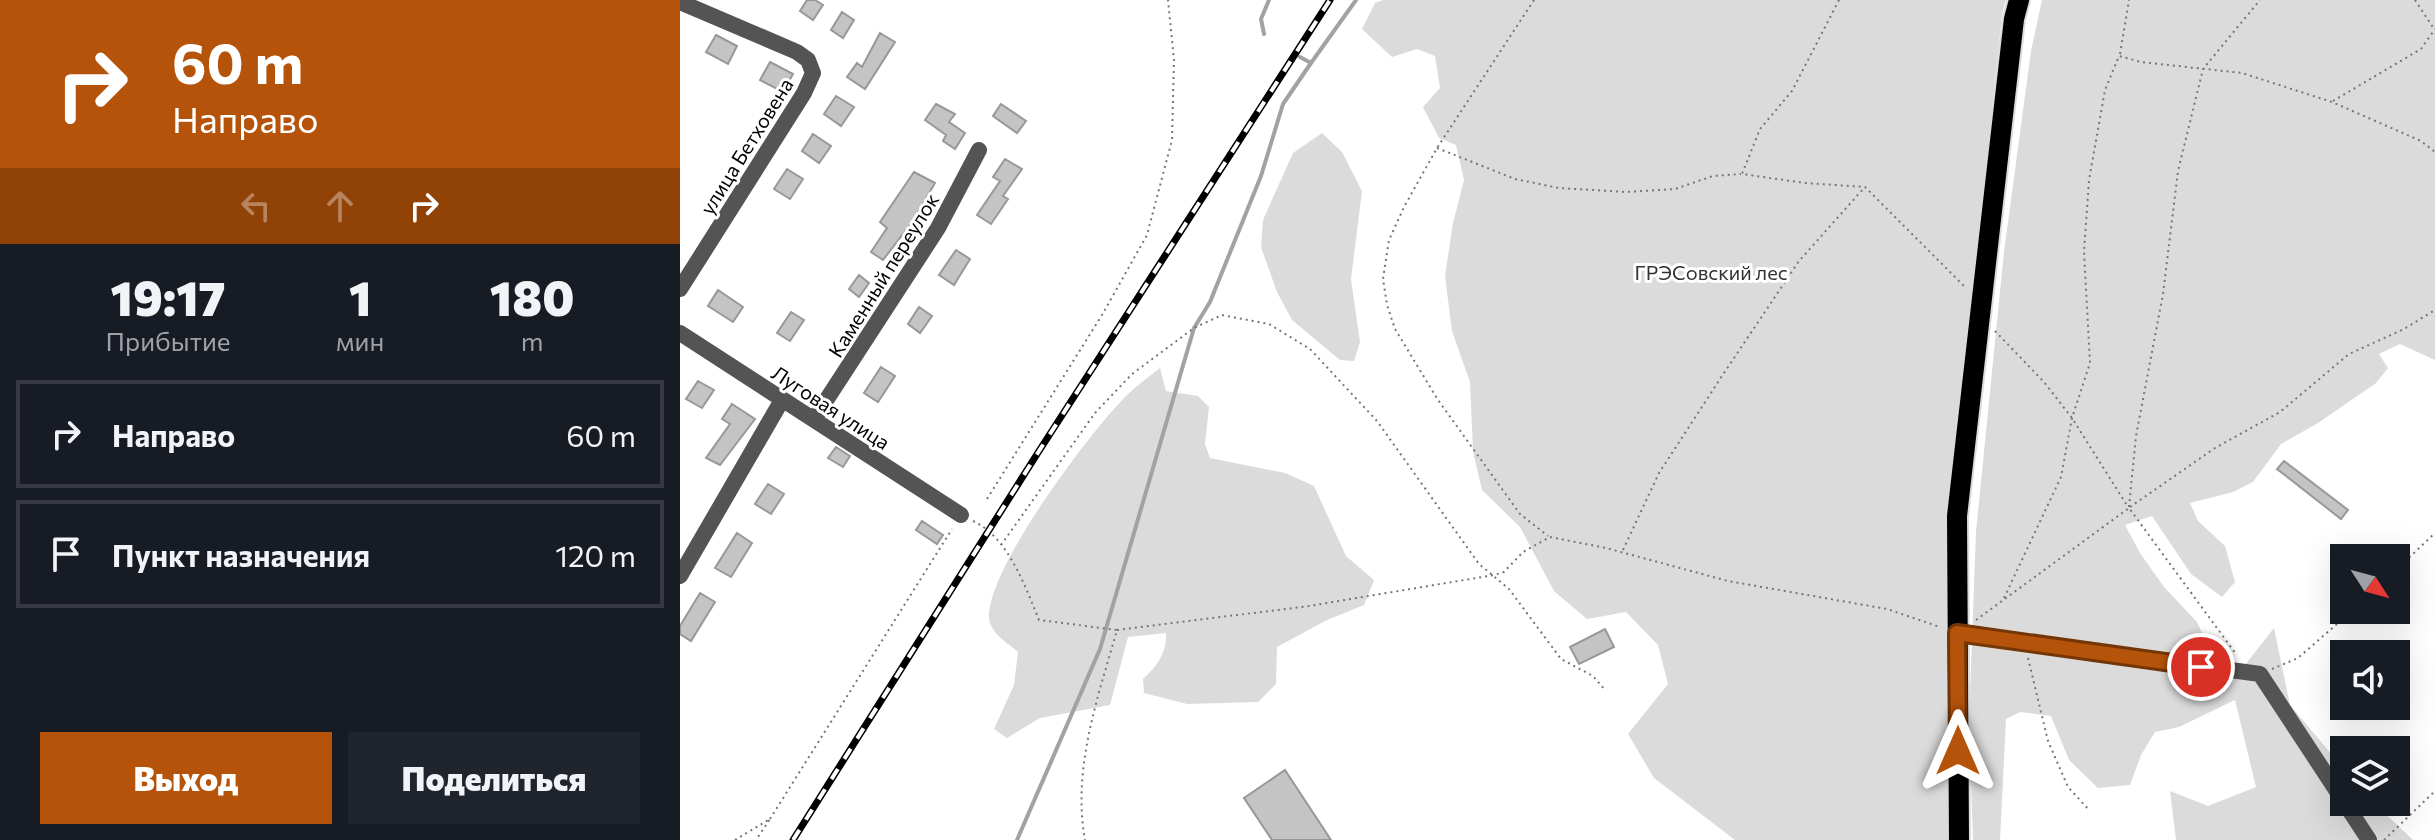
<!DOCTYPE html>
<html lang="ru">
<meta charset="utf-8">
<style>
body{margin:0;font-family:Commissioner,sans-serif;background:#20242c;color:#f1f3f6;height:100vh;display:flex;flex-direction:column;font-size:30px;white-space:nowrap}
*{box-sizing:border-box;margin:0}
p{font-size:26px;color:#9ea1a6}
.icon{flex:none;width:44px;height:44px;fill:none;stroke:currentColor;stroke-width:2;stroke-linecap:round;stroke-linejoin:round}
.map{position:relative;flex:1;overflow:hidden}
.sheet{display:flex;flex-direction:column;background:#171b24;width:680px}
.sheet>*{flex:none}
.banner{background:#b45309;color:#fff;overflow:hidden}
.needle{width:52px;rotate:126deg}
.buttons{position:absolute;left:1650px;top:544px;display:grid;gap:16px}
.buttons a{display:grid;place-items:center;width:80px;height:80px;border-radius:0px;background:#171b24;box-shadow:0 8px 32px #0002;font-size:40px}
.pin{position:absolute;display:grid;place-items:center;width:68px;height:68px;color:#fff;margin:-34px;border:4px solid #fff;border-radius:50%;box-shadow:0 2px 8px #0007}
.me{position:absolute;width:88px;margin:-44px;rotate:0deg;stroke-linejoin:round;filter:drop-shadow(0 0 6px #0008)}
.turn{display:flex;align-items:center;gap:28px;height:168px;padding:0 40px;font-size:36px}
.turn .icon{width:104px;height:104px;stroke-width:2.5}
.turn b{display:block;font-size:56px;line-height:68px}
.lanes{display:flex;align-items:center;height:76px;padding:0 40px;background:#0003;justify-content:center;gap:40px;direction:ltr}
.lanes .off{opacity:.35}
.eta{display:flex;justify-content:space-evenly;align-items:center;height:136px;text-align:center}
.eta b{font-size:48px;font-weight:800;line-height:56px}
.button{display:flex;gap:16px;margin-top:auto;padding:16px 40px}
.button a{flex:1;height:92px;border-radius:0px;background:#b45309;color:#fff;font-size:32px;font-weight:800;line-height:92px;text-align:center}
.button a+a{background:#20242c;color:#f1f3f6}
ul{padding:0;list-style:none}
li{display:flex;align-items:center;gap:24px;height:108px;margin:0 16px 12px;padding:0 24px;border:4px solid #363941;border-radius:0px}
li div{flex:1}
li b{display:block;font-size:30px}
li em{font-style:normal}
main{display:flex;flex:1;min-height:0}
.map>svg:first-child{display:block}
.green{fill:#dbdbdb}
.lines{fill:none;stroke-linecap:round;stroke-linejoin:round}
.stream{stroke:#a2a2a2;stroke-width:4}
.building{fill:#c4c4c4;stroke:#989898;stroke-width:2}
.major-casing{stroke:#dbdbdb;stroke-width:24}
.path{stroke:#767676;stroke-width:2;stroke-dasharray:2 4;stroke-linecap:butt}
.minor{stroke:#545454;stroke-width:16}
.major{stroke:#000;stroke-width:20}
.rail-casing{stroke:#000;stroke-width:7}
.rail{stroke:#fff;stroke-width:4;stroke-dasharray:12;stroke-linecap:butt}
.route-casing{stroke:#753606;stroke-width:20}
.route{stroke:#b45309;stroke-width:14}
.labels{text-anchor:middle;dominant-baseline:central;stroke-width:6;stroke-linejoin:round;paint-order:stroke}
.street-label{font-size:20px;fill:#000;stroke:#fff}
.park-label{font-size:20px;fill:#323232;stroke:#fff}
</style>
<main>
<section class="sheet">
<div class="banner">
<div class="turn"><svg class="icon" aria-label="right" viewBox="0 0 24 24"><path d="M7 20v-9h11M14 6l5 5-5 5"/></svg><div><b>60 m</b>Направо</div></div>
<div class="lanes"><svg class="icon off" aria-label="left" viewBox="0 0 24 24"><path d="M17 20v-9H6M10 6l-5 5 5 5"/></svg><svg class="icon off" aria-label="ahead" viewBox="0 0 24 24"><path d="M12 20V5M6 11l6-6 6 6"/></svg><svg class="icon" aria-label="right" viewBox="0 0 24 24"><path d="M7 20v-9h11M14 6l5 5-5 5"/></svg></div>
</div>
<div class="eta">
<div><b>19:17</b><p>Прибытие</p></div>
<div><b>1</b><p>мин</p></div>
<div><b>180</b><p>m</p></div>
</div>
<ul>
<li><svg class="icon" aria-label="right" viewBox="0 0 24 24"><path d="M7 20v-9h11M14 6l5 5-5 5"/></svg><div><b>Направо</b></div><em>60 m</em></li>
<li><svg class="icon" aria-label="arrive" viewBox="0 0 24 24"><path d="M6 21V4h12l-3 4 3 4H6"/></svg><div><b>Пункт назначения</b></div><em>120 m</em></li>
</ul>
<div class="button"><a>Выход</a><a>Поделиться</a></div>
</section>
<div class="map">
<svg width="1755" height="840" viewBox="0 0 1755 840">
<rect width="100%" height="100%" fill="#fff"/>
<path class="green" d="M703 0H1326L1322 14 1272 486 1266 577 1269 840H1055L974 778 948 734 988 684 978 645 946 612 907 619 874 591 840 527 802 490 793 452 790 382 772 331 765 276 773 223 784 180 776 145 759 138 743 107 760 88 755 56 737 49 712 57 682 29 695 3Z
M1362 0H1755V360L1720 344 1699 354 1708 368 1696 383 1638 423 1601 444 1573 482 1553 492 1510 503 1518 521 1545 546 1555 582 1542 597 1511 574 1472 516 1445 525 1460 553 1484 587 1517 622 1547 688 1594 628 1610 705 1664 769V802H1693L1733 840H1496L1490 791 1528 806 1576 787 1555 700 1499 727 1475 732 1461 755 1450 785 1418 788 1389 760 1371 716 1340 712 1326 719 1320 840H1293L1289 720 1296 532 1324 252 1351 51Z
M642 133 662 152 682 191 671 279 680 342 674 361 660 360 612 320 597 292 581 247 583 220 613 153Z
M480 368 486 391 518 396 529 407 525 444 530 458 605 473 634 486 666 556 694 580 684 605 647 620 597 647 596 684 578 702 507 704 464 693 463 679C477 666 487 653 486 633L448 637 430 705 360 718 327 738 314 729 334 685 338 652C327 642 309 633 309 616 309 566 410 432 447 395 457 385 469 377 480 368Z"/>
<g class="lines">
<path class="stream" d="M584 34 581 19 589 0
M631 63 676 0
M337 840 420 649 514 328 530 302 581 176 603 104 631 63 620 57"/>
</g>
<path class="building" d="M127 0H135L143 5 133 20 120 11Z
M162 12 174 20 163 38 151 30Z
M200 33 215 42 185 89 167 77 177 63 182 67Z
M36 35 57 46 48 64 26 52Z
M90 62 113 74 103 92 80 80Z
M156 96 174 107 161 126 144 114Z
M256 104 275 114 269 122 285 133 275 149 263 141 266 135 245 120Z
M321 104 346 121 337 133 313 116Z
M133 134 151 146 139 163 122 151Z
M325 159 342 169 323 196 328 199 311 224 297 215 320 181 313 177Z
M107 169 123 179 110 199 94 189Z
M234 172 255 183 233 221 203 260 191 252 207 228 200 222Z
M276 250 290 259 274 285 259 275Z
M179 275 189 283 179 297 169 289Z
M38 290 63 307 53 322 28 306Z
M239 307 252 316 240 333 228 324Z
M111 312 124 320 110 341 97 333Z
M201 367 215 376 198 402 184 393Z
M18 381 34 390 22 408 6 399Z
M52 404 75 419 40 465 26 458 50 424 42 419Z
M156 447 170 456 163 467 148 458Z
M1604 461 1668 510 1661 519 1597 469Z
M88 484 104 494 91 514 75 504Z
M242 521 263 535 257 544 236 530Z
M57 533 72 543 51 577 35 568Z
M20 593 35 602 11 641 0 634V626Z
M925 629 934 647 899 664 890 647Z
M605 770 651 840H592L564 798Z"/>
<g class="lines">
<g class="major-casing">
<path id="major" d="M1279 840 1277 516 1334 19 1339 0"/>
</g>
<path class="path" d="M854 0 757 148 724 207 709 240 703 279 707 305 715 329 758 400 840 514 868 536
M1159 0 1112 91 1080 129 1062 174 1125 183 1185 187 1286 288
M1735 0 1754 29
M1440 54 1449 0
M1653 101 1741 49 1755 29
M757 148 835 179 879 188 946 192 995 189 1033 176 1061 174
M1315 331 1364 382 1392 418 1448 507
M307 499 422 315 467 235 492 140 494 60 488 0
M1449 507 1456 436 1483 294 1498 171 1523 69 1580 0
M1450 507 1535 448 1600 412 1669 354 1724 329 1755 310
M293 521C328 537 345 586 359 620L437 630C418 697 392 769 405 840
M321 545 415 413 452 374 514 328 542 315 589 324 630 349 697 421 799 564 829 589 881 659 913 676 925 690
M943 550 979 473 1042 376 1119 261 1184 188
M1716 570 1755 533
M1324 598 1381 477 1392 418 1410 363 1404 252 1409 180 1425 90 1439 56 1461 62 1562 73 1652 102 1741 141 1755 152
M1296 620 1449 508 1556 654
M437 630 629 606 814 575 824 572 843 552 870 537 926 548 1048 581 1207 609 1260 627
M1348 658 1368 741 1388 787 1409 810
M1592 669 1618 658 1673 610
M90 819 272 529
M55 840 90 819 76 840
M1704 840 1755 791"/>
<path class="minor" d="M0 2 117 52 128 60 133 73 124 93 0 289
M0 333 281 515
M134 419 258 228 299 150
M0 576 102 400
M1277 633 1580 674 1689 840"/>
<use href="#major" class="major"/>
<g class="rail-casing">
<path id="rail" d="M113 840 359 451 650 0"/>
</g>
<use href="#rail" class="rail"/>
</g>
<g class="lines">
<g class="route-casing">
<path id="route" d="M1278 751 1277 633 1521 667"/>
</g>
<use href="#route" class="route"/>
</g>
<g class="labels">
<g class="street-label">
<text transform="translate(66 146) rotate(-58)">улица Бетховена</text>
<text transform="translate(203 275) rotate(-58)">Каменный переулок</text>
<text transform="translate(151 407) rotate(33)">Луговая улица</text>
</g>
<g class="park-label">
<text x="1031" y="272">ГРЭСовский лес</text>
</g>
</g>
</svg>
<div class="buttons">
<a><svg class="needle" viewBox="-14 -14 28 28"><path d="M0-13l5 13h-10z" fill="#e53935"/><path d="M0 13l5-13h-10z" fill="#9ea1a6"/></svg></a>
<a><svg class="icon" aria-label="sound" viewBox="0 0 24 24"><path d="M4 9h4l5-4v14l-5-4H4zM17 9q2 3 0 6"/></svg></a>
<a><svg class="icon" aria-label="layers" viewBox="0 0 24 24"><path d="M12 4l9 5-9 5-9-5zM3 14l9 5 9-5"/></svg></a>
</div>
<div class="pin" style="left:1521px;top:667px;background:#d93025"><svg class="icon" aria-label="arrive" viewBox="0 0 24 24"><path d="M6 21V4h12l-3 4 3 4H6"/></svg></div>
<svg class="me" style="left:1278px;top:751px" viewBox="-20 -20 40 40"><path d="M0-17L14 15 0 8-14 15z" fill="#b45309" stroke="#fff" stroke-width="4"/></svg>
</div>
</main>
